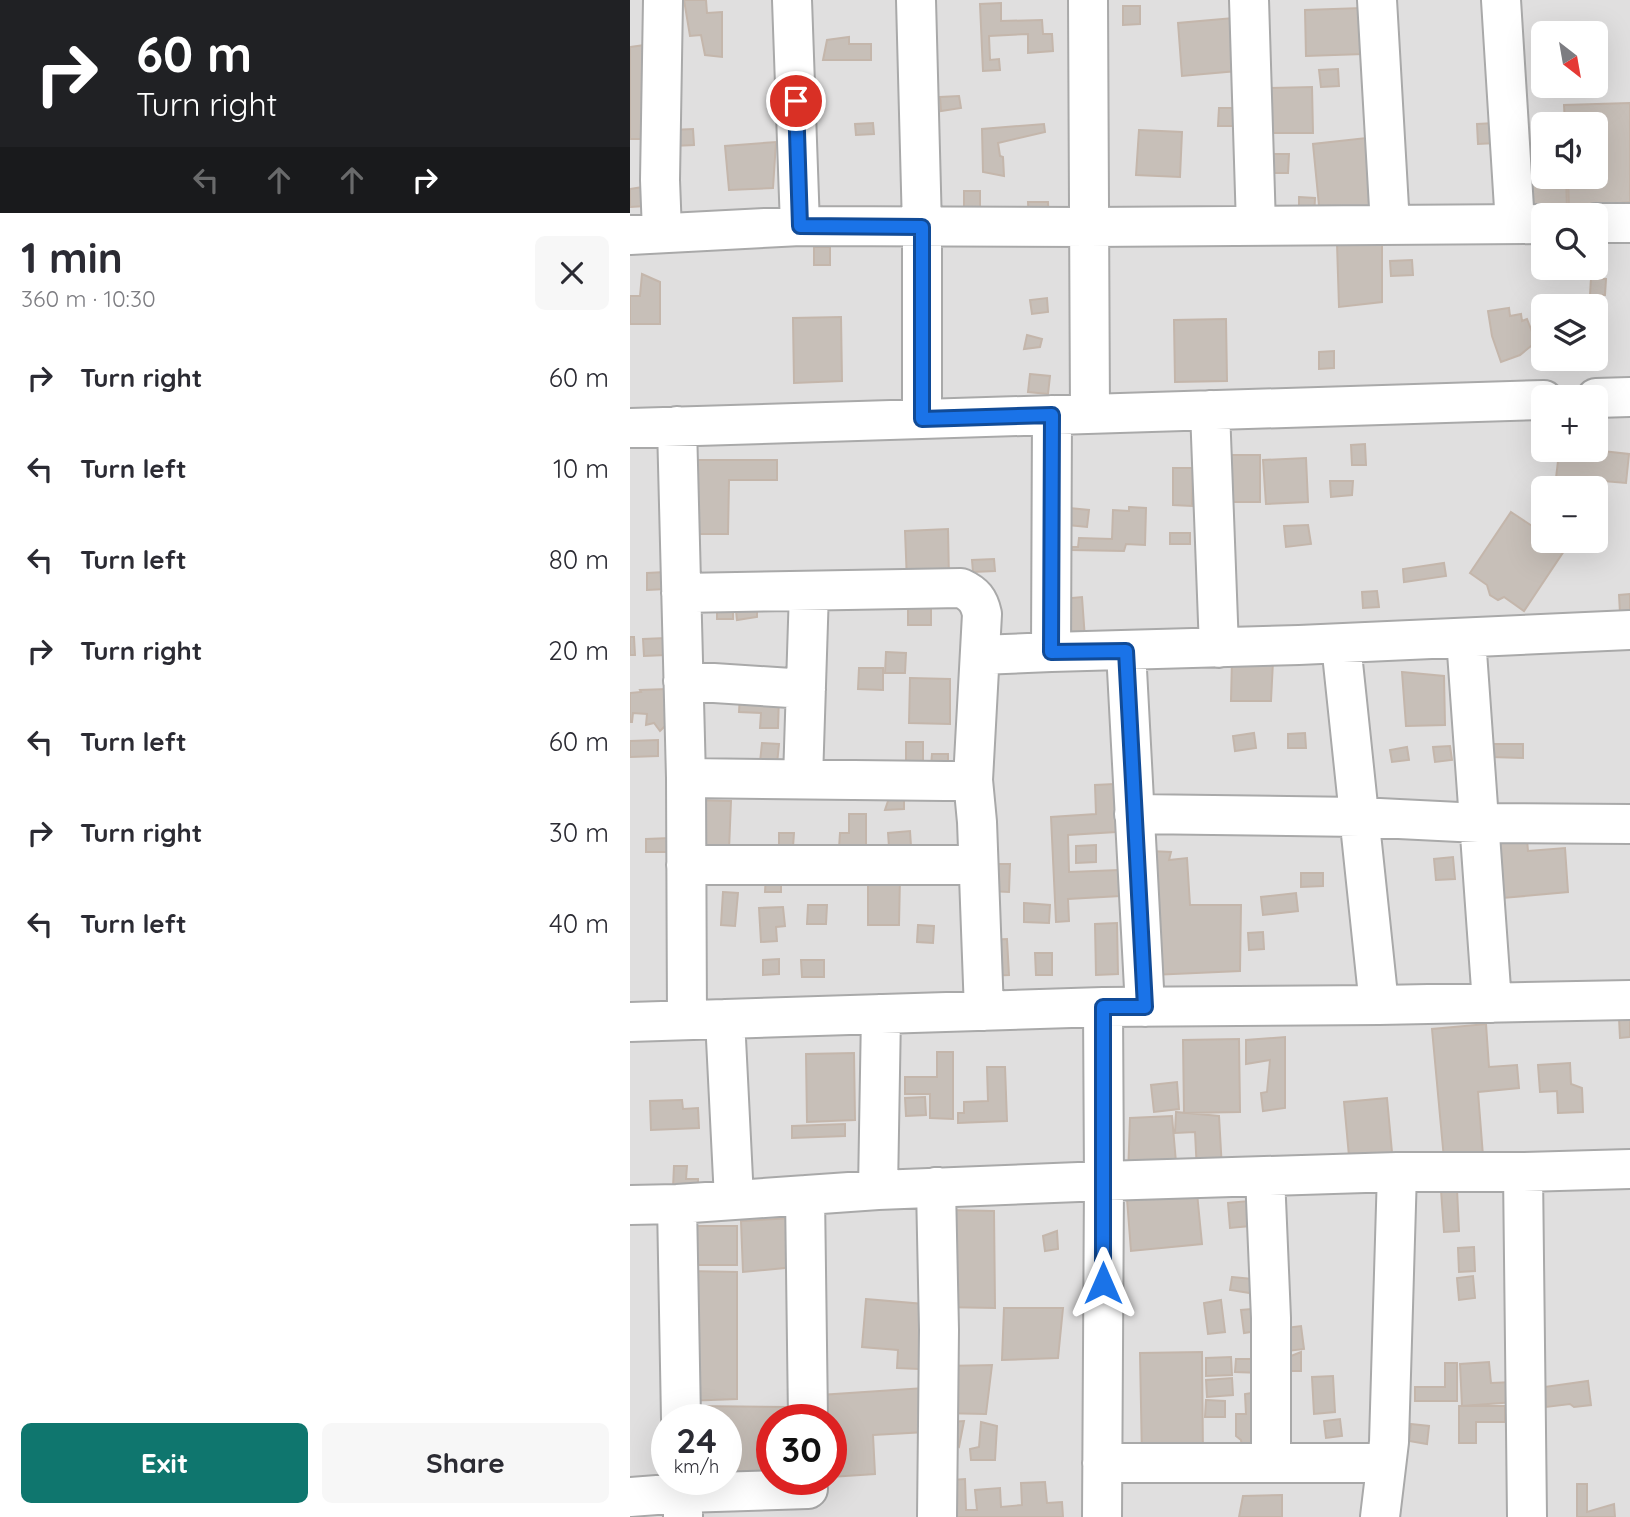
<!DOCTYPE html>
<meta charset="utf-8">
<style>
body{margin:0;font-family:Quicksand,sans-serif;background:#f7f7f7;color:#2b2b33;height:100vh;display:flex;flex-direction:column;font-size:26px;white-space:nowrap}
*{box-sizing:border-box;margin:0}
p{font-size:23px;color:#7c7c81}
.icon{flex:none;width:38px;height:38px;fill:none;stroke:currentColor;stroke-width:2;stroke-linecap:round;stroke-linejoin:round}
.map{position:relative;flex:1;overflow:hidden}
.side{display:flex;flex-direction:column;background:#fff;width:630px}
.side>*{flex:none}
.hud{background:#202124;color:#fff;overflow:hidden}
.needle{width:46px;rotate:149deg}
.fabs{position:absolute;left:901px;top:21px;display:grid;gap:14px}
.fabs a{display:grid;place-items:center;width:77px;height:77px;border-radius:10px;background:#fff;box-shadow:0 7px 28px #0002;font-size:35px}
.speed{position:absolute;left:21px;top:1404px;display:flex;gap:14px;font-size:35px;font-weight:700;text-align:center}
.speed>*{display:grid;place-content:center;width:91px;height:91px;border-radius:50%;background:#fff;box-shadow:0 7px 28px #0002;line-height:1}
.speed small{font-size:18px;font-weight:400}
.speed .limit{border:10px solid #d22;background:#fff;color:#111}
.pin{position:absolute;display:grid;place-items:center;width:60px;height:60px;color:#fff;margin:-30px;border:4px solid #fff;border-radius:50%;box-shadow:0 2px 7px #0007}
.me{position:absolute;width:77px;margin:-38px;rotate:0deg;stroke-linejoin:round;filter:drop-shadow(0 0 5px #0008)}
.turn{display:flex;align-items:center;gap:24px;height:147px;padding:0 21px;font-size:32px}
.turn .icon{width:91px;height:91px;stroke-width:2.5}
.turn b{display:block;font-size:49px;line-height:60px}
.lanes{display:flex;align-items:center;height:66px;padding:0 21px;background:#0003;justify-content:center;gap:35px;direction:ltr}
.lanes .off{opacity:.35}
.round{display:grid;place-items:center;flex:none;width:74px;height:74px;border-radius:10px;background:#f7f7f7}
.summary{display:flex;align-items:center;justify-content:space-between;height:119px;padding:0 21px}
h1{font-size:42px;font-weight:700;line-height:52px}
.primary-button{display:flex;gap:14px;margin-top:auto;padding:14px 21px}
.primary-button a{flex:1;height:80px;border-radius:10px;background:#0f766e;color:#fff;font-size:28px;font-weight:700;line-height:80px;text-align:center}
.primary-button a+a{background:#f7f7f7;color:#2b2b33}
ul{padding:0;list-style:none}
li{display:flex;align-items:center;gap:21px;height:91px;padding:0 21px}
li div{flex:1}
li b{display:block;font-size:26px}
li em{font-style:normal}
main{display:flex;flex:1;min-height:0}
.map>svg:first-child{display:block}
.residential{fill:#e0dfdf;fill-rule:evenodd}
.building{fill:#c7bfb8;stroke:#c4b6ab;stroke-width:2}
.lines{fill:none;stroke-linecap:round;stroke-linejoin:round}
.minor-casing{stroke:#a9a9a9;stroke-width:42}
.minor{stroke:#fff;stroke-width:38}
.route-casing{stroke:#114b97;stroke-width:18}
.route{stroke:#1a73e8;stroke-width:12}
</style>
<main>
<section class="side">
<div class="hud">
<div class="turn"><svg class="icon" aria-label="right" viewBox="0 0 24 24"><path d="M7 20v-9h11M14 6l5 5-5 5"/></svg><div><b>60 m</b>Turn right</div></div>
<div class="lanes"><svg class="icon off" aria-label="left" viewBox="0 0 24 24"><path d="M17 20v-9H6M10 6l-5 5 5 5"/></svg><svg class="icon off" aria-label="ahead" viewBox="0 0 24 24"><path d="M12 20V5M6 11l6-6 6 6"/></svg><svg class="icon off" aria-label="ahead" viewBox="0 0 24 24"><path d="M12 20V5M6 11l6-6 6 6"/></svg><svg class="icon" aria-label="right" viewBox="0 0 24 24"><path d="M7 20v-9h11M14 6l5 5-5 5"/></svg></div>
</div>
<div class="summary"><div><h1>1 min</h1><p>360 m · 10:30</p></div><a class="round"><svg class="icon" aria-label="close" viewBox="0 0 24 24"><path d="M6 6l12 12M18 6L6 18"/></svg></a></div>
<ul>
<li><svg class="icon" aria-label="right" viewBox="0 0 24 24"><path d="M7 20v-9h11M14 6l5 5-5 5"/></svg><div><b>Turn right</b></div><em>60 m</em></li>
<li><svg class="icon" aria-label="left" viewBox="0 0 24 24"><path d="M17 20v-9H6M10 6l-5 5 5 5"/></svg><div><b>Turn left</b></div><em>10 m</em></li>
<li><svg class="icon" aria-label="left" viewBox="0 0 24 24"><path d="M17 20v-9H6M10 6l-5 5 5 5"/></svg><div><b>Turn left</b></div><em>80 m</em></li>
<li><svg class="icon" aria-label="right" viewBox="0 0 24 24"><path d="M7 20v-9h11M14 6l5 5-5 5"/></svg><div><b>Turn right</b></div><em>20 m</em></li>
<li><svg class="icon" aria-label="left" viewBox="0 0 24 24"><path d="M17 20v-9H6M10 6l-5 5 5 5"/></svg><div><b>Turn left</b></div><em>60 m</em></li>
<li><svg class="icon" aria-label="right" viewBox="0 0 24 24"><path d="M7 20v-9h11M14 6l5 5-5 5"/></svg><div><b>Turn right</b></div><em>30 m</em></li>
<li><svg class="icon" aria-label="left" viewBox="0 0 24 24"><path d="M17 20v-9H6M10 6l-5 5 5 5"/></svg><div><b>Turn left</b></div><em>40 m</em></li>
</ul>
<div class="primary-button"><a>Exit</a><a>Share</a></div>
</section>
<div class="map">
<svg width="1000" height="1517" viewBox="0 0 1000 1517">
<rect width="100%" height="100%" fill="#f2efe9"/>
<path class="residential" d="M0 0H1000V1517H0ZM914 33H966V86H914ZM914 124H966V177H914ZM914 215H966V268H914ZM914 306H966V359H914ZM914 397H966V450H914ZM914 488H966V541H914ZM37 1419H96V1479H37ZM142 1419H201V1479H142Z"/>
<path class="building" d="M54 0H76L77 13 92 12V57L75 55 71 35 60 36Z
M371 3V21L412 20 413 34H422L423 51 398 53V34L359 36 360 60 369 59 370 70 353 71 350 4Z
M493 6H510V24L493 25Z
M732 8 733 54 676 56 675 10Z
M603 18 607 71 552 76 548 23Z
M219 37V44H241V60H193L197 40Z
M15 45 11 139H0V47Z
M708 69 709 86 691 87 689 70Z
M682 87 683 133H636L635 88Z
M329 96 331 108 311 111 310 97Z
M1000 103V202L939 208 938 177H966V124H935L934 105Z
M589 108H606V126H588Z
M243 123 244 134 226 135 225 124Z
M865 123 866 143 848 144 847 124Z
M414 124 415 132 368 143 370 156 373 157 374 176 353 172 352 129Z
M63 129 64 145 43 146 42 130Z
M509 130 552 132 550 177 506 175Z
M736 138 743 211 690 216 683 144Z
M146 142 143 188 99 190 95 146Z
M637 154H659L658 173H637Z
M892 166H914V177H936L937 210H893Z
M13 187 15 206 0 207V189Z
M334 191H350V221L334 208Z
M669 197 685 198 684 218H669Z
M398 202H418L419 226H399Z
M707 243H752V302L709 307Z
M184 247H200V265H184Z
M782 260 783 275 761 276 760 261Z
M12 274 30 282V324H0V296H10Z
M961 278 976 279 975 295H960Z
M417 298 418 312 402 314 400 300Z
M879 308 880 316 891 314 892 321 897 319 906 342 890 355 871 362 862 336 858 311Z
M211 317 212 381 164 383 163 318Z
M596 319 597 381 545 382 544 320Z
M397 335 412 339 410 347 394 349Z
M966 337H976V349L966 350Z
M704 351V368L689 369V352Z
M400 374 420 376 418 394 398 392Z
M735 444 736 465H722L721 445Z
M920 450H963L999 454 996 483 973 481 971 497H966V488H945L946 480 926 478 928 461 919 458Z
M590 455H630V502H590Z
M676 458 678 502 636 504 633 460Z
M53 460H147V480H99L98 534H53Z
M543 468H563L562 506 543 505Z
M700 481H723L722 495 701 497Z
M499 507 516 508 515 545 496 544 494 551 441 550 442 547H448L449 538 482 539 483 510 499 511Z
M439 508 459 510 457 527 438 525Z
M881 512 914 534V541H924L936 548 894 611 874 597 868 600 860 595 857 585 840 573Z
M678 525 681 544 656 547 654 526Z
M318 529 319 580 277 582 275 531Z
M540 533H560V544H540Z
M364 559 365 571 343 572 342 560Z
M814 563 816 576 774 582 773 569Z
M35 572 36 589 17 590V573Z
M747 591 749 607 733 608 732 592Z
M1000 594V612L990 613 989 595Z
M452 597 455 639 434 640 432 599Z
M105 601 127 602V617L107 620Z
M87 607 103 608V619H87Z
M278 608H301V625H278Z
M0 637H4L5 655H0Z
M36 638V655L14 656 13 639Z
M256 652 276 653 275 673H255Z
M602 660 643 661 641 701H601Z
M229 668H253V690L228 689Z
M772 672 814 676 815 725 776 726Z
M280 678 320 679V724L279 723Z
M37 689V724L30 731 24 723 16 725 17 714 3 713 2 722H0V693L11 692 10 690Z
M110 695 149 696 148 728H130L131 713 109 712Z
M624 733 626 748 605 751 603 736Z
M675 733 676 748H658V734Z
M28 740V756L0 757V741Z
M276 742H293V762H276Z
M132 743 149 744 147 764 130 762Z
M862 744H893V758L861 757Z
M820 746 822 760 805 762 803 747Z
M777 747 779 760 762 762 760 750Z
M302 754H318V767L301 766Z
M484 784 486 832 438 835 439 872 489 870 490 896 438 899 439 921 426 922 421 817 466 814 465 785Z
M274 797V809L255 810 259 798Z
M62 800 101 801 99 850 60 849Z
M219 814H236V849L209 848 210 833H219Z
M896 828 898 851 935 848 938 892 873 898 867 831Z
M280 831 281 846 259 847 258 833Z
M149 833H164L163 847H149Z
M40 838V852H16V839Z
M466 845V862L446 863V846Z
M519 851 541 852 539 860 557 858 560 905H611L610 971 522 975Z
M823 857 825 879 806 880 804 859Z
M360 864H380L379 892 359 891Z
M671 873H693V886L671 887Z
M136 874H151V892H135Z
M238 877H270L269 925H238Z
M93 892 108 893 105 926 91 925Z
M666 893 668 911 633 915 631 897Z
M394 903 420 905 419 923 394 922Z
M178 905H197L196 924H177Z
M153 907 155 926 146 927 147 941 131 942 129 908Z
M487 923 488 974 466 975 465 924Z
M288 925 304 926 303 943 287 942Z
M633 932 634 949 619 950 618 933Z
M377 939 379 975 356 976 355 940Z
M405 953H422V975H406Z
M149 959V974L133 975V960Z
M171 960H194V977H172Z
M989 1018H1000V1037L990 1038Z
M856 1024 859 1067 887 1065 889 1088 848 1092 853 1156 814 1159 802 1029Z
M655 1037V1108L633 1111 631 1093 637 1092 640 1060 616 1064V1040Z
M609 1039 610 1112 554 1113 553 1040Z
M307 1052H323V1119L300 1118V1094H275V1077H307Z
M224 1053 225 1120 177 1122 176 1054Z
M940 1063 941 1084 952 1088 953 1112 928 1113 927 1091 910 1092 908 1065Z
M357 1067H375L377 1121 328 1123V1113H334V1102L358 1101Z
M547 1082 549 1109 524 1112 521 1085Z
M295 1097 296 1115 276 1116 275 1098Z
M757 1098 763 1163 720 1167 714 1102Z
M52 1100 53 1109 68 1108 69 1128 21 1130 20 1101Z
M546 1112 589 1116 592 1169 567 1172 565 1132 545 1133Z
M542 1116 547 1174 498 1176 500 1118Z
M215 1124V1136L162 1138V1126Z
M44 1166H57L56 1179H68V1188H43Z
M827 1189 829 1231 814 1232 811 1190Z
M567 1193 572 1244 501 1251 497 1199Z
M619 1201 620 1226 600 1228 598 1203Z
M316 1210 364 1211 365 1308 311 1307Z
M163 1218 165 1267 113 1272 111 1221Z
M58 1226H107V1265H58Z
M427 1231 428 1249 415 1251 413 1236Z
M844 1247 845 1271 829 1272 828 1248Z
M57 1271 107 1272V1399L55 1401Z
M843 1276 845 1298 829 1300 827 1278Z
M602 1277 622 1279 620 1293 600 1290Z
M236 1299 294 1304 289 1369 267 1368 268 1350 232 1347Z
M591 1300 595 1332 578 1334 574 1303Z
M374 1308H433L428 1358 372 1360Z
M622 1309 633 1330 614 1333 611 1310Z
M671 1326 674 1349 658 1351 655 1328Z
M572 1352 573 1457 512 1458 510 1353Z
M671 1352V1371H656V1358Z
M601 1357 602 1375 576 1376V1358Z
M606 1359H622L631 1373 605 1372Z
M859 1362 861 1383 884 1382 885 1402 832 1406 830 1364Z
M815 1363H827V1401H785V1387H815Z
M362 1365 356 1414 309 1413 315 1366Z
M703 1376 705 1412 684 1414 682 1377Z
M602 1378 603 1395 577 1397 576 1380Z
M958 1381 961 1405 944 1407 940 1404 916 1407 914 1387Z
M294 1388 296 1432 243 1435 245 1474 201 1477V1419H191L190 1395Z
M628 1392 632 1459 612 1449 611 1440 606 1436V1414H616L615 1394Z
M576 1400 595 1401V1417H575Z
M64 1406 163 1407V1419H142V1479H96V1419H63Z
M829 1406H875V1422H846V1443H829Z
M710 1419 712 1436 696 1438 694 1421Z
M334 1421 329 1447 316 1439V1422Z
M351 1422 367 1426 365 1460H341L340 1449 349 1447Z
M781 1424 799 1426 797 1444 779 1441Z
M335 1479 336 1510H347L345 1490 370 1488 371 1507 392 1505 391 1483 415 1482 417 1503 432 1502 433 1517H324L322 1480Z
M947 1484H957V1512L984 1504 985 1517H947Z
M652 1495V1517H609L613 1496Z"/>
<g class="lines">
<g class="minor-casing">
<path id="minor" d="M162 0 170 226
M286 0 292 227V419
M458 0 460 414
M619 0 626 226
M747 0 760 225
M871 0 885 224
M966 223H1000
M32 232 30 180 33 0
M0 235 170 226 459 227 914 224
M966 398 1000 397
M580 410 589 648
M47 426 56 778 57 1020
M0 428 914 400
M51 593 331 588C344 594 349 600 352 614L343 780 347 822 354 1011
M836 638 862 1003
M711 644 749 1005
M496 651 515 1007
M421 652 422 415
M350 655 421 652 669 645 1000 630
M53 681 176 689
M56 778 315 781 343 780
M173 779 179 591
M504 814 729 817 849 823 1000 824
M56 865H348
M95 1019 104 1199
M0 1022 473 1007 749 1005 1000 1000
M893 1172 897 1517
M635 1176 641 1318V1463
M306 1187 309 1330 307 1517
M248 1190 251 1014
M175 1195 178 1419
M47 1204 51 1419
M0 1205 47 1204 248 1190 474 1181 767 1172H893L1000 1169
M472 1463H756
M52 1479 53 1493 178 1489
M0 1497 53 1493V1517
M472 1517 474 1181 473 1007
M750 1517 759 1442 767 1172"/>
</g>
<use href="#minor" class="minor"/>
</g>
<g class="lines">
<g class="route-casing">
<path id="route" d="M166 101 170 226 292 227V419L422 415 421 652 496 651 515 1007H473V1283"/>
</g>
<use href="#route" class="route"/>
</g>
</svg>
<div class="fabs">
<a><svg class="needle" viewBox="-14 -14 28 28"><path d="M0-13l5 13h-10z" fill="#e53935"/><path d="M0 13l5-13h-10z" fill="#7c7c81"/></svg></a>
<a><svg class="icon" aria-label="sound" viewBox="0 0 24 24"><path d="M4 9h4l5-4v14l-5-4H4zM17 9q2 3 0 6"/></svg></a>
<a><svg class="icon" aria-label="search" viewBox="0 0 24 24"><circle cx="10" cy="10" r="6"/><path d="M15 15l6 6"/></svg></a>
<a><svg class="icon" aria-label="layers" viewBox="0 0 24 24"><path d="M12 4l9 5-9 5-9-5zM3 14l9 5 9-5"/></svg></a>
<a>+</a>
<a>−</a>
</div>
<div class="speed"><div>24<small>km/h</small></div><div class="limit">30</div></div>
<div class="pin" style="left:166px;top:101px;background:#d93025"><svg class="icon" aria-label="arrive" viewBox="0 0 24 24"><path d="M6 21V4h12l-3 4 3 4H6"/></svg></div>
<svg class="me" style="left:473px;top:1283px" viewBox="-20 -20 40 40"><path d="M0-17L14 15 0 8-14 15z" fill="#1a73e8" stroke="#fff" stroke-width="4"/></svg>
</div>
</main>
